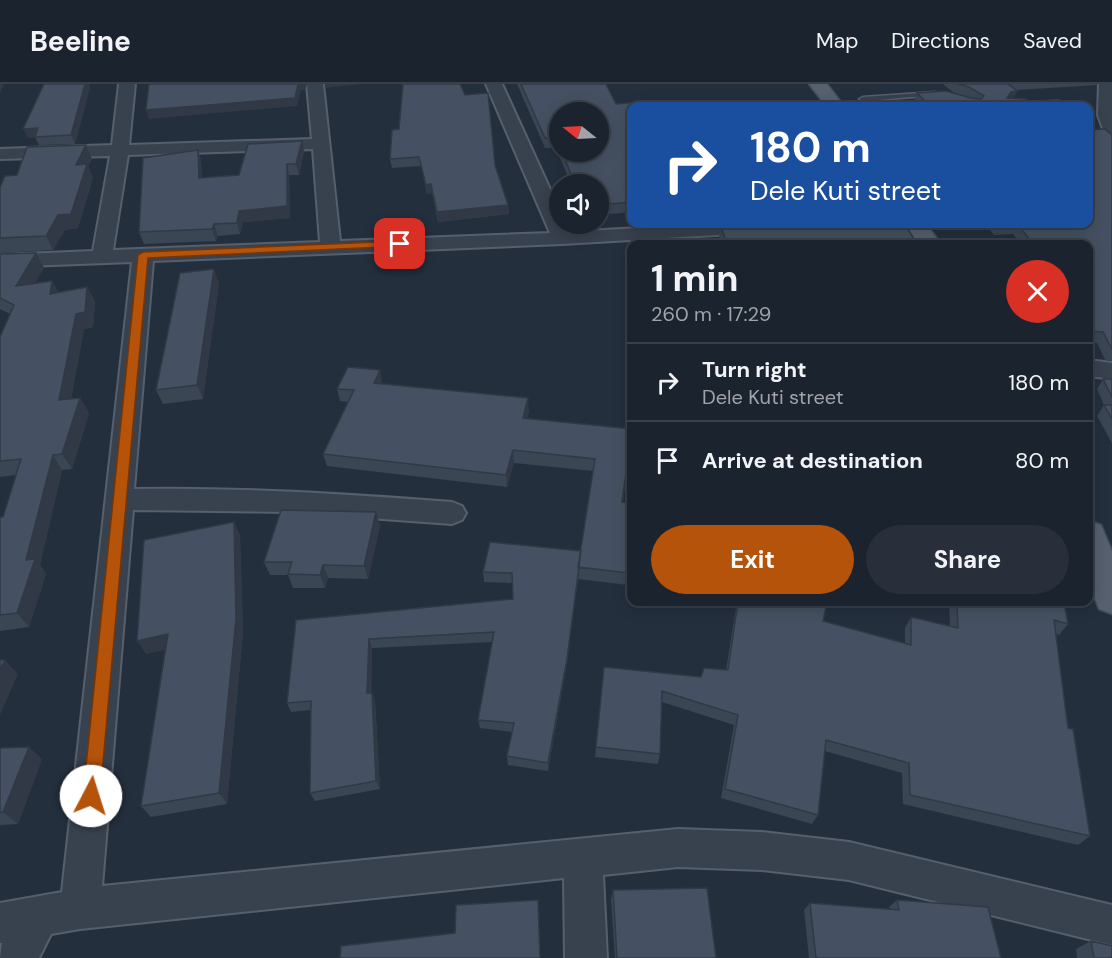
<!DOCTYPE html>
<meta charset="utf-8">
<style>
body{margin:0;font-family:"DM Sans",sans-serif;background:#282f3a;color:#f1f3f6;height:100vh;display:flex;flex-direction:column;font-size:22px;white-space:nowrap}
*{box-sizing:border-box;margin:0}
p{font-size:20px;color:#a0a4aa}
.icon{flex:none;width:33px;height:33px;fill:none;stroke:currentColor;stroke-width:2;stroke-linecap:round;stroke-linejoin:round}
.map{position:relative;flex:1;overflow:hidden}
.sheet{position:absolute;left:627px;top:156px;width:466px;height:366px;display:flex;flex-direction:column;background:#1b232e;border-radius:12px;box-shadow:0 3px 15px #0003,0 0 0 2px #39404a}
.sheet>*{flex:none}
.guide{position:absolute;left:627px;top:18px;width:466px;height:126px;border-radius:12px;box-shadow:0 3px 15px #0003,0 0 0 2px #39404a;background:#1a4fa0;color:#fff;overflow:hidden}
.needle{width:39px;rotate:288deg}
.buttons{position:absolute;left:549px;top:18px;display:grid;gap:12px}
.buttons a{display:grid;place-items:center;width:60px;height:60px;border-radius:50%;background:#1b232e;box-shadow:0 3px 15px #0003,0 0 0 2px #39404a;font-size:30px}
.pin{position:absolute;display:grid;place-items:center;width:51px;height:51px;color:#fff;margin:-26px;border-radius:12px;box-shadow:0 3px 9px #0006}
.me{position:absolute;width:66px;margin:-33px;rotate:5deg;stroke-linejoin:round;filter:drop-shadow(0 0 4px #0008)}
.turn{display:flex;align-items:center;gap:21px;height:126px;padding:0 24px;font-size:27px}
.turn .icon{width:78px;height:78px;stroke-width:2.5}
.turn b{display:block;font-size:42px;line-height:51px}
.round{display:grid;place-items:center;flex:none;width:63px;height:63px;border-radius:32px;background:#282f3a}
.head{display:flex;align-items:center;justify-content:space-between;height:102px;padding:0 24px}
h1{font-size:36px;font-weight:700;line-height:45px}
.button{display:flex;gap:12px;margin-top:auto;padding:12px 24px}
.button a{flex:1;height:69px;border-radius:36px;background:#b45309;color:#fff;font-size:24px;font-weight:700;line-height:69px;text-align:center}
.button a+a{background:#282f3a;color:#f1f3f6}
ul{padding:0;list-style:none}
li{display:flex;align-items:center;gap:18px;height:78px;padding:0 24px;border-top:2px solid #39404a}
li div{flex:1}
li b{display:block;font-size:22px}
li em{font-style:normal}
header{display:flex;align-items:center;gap:36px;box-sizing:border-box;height:84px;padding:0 30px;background:#1b232e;border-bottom:2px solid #39404a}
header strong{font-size:28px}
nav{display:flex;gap:33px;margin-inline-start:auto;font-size:21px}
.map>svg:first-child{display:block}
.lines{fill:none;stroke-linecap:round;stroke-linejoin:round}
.lane-casing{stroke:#565f6c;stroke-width:3}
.street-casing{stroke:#565f6c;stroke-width:4}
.primary-casing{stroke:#414a57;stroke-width:3}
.lane{fill:#38414e;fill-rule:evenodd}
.street{fill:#38414e;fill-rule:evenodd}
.primary{fill:#56606e;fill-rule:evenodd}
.wall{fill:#3b4654;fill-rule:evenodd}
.shaded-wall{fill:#303945}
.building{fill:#455162;stroke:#303945;stroke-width:1.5}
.route{fill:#b45309;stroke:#753606;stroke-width:1.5}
</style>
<header>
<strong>Beeline</strong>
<nav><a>Map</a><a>Directions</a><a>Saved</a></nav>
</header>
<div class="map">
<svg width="1112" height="874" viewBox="0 0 1112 874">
<rect width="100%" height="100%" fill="#242f3e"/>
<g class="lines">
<g class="lane-casing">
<path id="lane" d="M935 8 965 14 978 22C965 23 952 15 938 13 913 11 888 16 863 17L859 15 863 13Z
M1056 17 1080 19 1084 22H1005L1009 19Z"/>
</g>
<g class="street-casing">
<path id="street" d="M119 0H135L129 61 312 55 307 0H323L340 157 550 149 486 0H502L560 127V140H565L569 148 709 140H812L809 144 802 146 562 160 153 177 134 405C240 403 346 410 452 418L462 422 466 429 462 436 452 440 286 428 133 426 102 802 678 745 762 748 849 758 1112 821V861L849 796 762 786 678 783 603 791 607 874H565L564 794 80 845 51 850 39 874H0L2 859H0V819L62 808 132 178 0 183V171L93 167 110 72 0 75V65L112 61ZM313 65 320 158 113 166 128 71Z
M1099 0H1112V54L1106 53 1098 31Z
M1089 276 1112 279V295L1089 292Z"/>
</g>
<g class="primary-casing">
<path id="primary" d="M809 0H827L844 22H826Z
M904 140H926L941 160H918Z
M1089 437 1101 441 1112 467V530L1099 525 1089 500Z"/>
</g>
<use href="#lane" class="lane"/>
<use href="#street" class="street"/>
<use href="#primary" class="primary"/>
</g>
<path class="wall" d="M517 0H606L616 20 632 22V128L598 131V100H571L556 64H545ZM560 28 598 68H560Z
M943 0H1098L1097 1 1015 6 1014 15 1035 22H918L914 18 917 9H954Z
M90 3 75 60 39 61 35 53 28 54Z
M392 46 495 81 508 121 509 130 438 138 432 109 427 110 421 82 392 84 390 75Z
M1112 51V277L1105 276 1097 259 1089 258V160H1021L1013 150 994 151 985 140H1089Z
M198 66 201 77 202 94 239 91 304 68 299 91H289L290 134 243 138 240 150 218 152 216 157 144 160 139 148Z
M92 75 88 82 93 94 78 144 65 146 53 166 0 169V103L17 91Z
M721 143 917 160H722L719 153Z
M36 169 44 184 34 199 52 197 58 208 87 203 95 218 93 243 84 245 71 315 80 314 89 329 72 385 62 386 40 481 46 490 29 543 0 547V433H3L16 391 0 393V253L10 230 0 225V170Z
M219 199 203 315 163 320 156 306Z
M1103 295H1112V359L1097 332 1104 321 1097 305Z
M382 298V300L529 327 527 334 631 357 623 418 632 460 628 501 578 495 566 584 548 687 508 681 507 672 512 648 480 644 478 636 492 558 372 564 371 609H372L375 618 380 705 315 717 310 709V626L291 628 287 619 296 536 513 515V499L484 498 483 488 581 467 593 387 514 379 507 403 327 382 323 370 348 318 340 317 337 305Z
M376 428 380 442 368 495 328 494 325 504H293L288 491H270L264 478Z
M234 438 240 452 243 548 227 720 151 733 141 722 165 565 146 570Z
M737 518H803L823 537 905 559V544L911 533 950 542 949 518H1064L1068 540 1059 551 1056 550 1068 644 1090 752 1078 761 903 720 902 689 825 667 818 731 812 740 721 714 734 641 662 618 660 670 658 680 595 673 604 583 701 593 726 586Z
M0 664 42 675 18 740 0 741Z
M613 806 716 874H615L611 815Z
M897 816 1001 874H809L804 826 810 819 890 825 889 823Z
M1091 857 1112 874H1077L1076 865Z"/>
<path class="shaded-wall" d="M0 0H4L0 9Z
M85 0H89L90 3 75 60 71 51Z
M298 0H307L305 6H301L297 22 149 35 146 26Z
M325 0H361L326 4Z
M1017 7 1013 17 1007 14 1011 8Z
M38 44 35 53 28 54 23 45Z
M302 57 304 68 299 91 296 80Z
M86 61 92 75 88 82 93 94 78 144 65 146 53 166 46 152 76 81Z
M198 66 201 77 203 106 199 94Z
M287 80 289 91 290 134 243 138 240 150 237 139 239 127Z
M431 100 432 109 427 110 426 101Z
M508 121 509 130 438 138 437 128Z
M214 140 218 152 216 157 212 145Z
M36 169 44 184 24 217 16 202Z
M214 185 219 199 203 315 197 301Z
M52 197 60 211 50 210Z
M87 203 95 218 93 243 84 245 68 331 59 316 76 230Z
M380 286 382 298 376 312 374 299Z
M80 314 89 329 72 385 62 370Z
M528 314 529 327 524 347 523 334Z
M513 366 514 379 507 403 506 391Z
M53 371 62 386 40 481 46 490 29 543 17 529 26 476Z
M376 428 380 442 368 495 364 482Z
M234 438 240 452 243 548 227 720 219 709Z
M323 481 328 494 325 504 320 491Z
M578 486V495L566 584 548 687V679Z
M168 550 176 563 146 570 137 557Z
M369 555 372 564 370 619 367 609Z
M5 576 18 590 0 631V586Z
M372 609 375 618 380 705 376 697Z
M29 663 42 675 18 740 3 728Z"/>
<path class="building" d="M44 0H85L71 51 35 53 38 44 23 45Z
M149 0H298L295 14 146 26Z
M403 0H460L465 11 488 9 495 81 508 121 437 128 431 100 426 101 419 73 390 75 392 46 399 45Z
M521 0H606L616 20 649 17 652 22H632V118L598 121V100H572H575L562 68H598V28H560V62L556 54H545Z
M957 0H1008L1017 7 1011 8 1007 14 1026 15 1035 22H930L917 9 946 7 971 14 981 15 984 12 969 3Z
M1105 45 1112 51V265L1103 248 1089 247V160H1040L1038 157H1031L1017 140H998H1089V46Z
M302 57 296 80H287V122L239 127 237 139 214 140 212 145 139 148 143 74 198 66 199 94 239 91 248 60Z
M86 61 76 81 87 80 71 130 58 131 46 152 0 154V103L5 92 17 91 27 63Z
M775 140H905L917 160H727L721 143Z
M36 169 16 202 52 197 50 210 87 203 85 228 76 230 59 316 80 314 62 370 53 371 26 476 35 475 17 529 0 531V433H3L21 375 0 377V253L14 221 0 214V170Z
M214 185 197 301 156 306 180 189Z
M348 283 380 286 374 299 528 314 523 334 632 345 622 418 632 419V460L629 489 578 483 595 375 513 366 506 391 323 370 354 306 337 305Z
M1103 295H1112V313Z
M1104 321H1112V335Z
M281 426 376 428 364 482 323 481 320 491 288 490 292 478H264Z
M234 438 236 535 219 709 141 722 168 550 137 557 144 456Z
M490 458 581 467 567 575 548 679 507 672 514 639 478 636 494 548 369 555 367 609H372L376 697 310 709 311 617 287 619 296 536 513 515 512 489 483 488Z
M738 518H803L826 523 823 537 911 561V533L958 544 957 518H1064L1068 540 1054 536 1068 644 1073 645 1090 752 910 711 909 679 826 656 818 731 725 705 738 631 662 607 660 670 596 663 604 583 701 593 704 584 728 586Z
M0 576H5L0 586Z
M29 663 3 728 0 729V664Z
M707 804 716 874H617L613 806Z
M538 816 540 874H340L341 862 455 849 456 821Z
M897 816 988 823 1001 874H816L810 819 899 826Z
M1091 857 1112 862V874H1094Z"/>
<path class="route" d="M400 157 405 160 404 162 148 174 100 712 98 718 91 720 85 718 83 712 138 171 143 168Z"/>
</svg>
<div class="buttons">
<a><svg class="needle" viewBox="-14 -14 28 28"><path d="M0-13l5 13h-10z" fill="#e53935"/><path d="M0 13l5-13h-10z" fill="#a0a4aa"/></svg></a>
<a><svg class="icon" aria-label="sound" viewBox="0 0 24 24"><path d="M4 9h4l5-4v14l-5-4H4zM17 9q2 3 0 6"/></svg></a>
</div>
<div class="pin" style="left:400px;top:160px;background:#d93025"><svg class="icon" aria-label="arrive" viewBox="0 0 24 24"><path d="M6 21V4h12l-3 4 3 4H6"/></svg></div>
<svg class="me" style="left:91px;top:712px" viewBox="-20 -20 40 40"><circle r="19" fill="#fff"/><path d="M0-13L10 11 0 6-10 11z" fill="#b45309"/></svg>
<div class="guide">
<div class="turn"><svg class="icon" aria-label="right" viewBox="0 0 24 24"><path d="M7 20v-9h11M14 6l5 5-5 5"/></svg><div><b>180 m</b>Dele Kuti street</div></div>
</div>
<section class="sheet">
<div class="head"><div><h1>1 min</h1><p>260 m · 17:29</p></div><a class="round" style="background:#d93025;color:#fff"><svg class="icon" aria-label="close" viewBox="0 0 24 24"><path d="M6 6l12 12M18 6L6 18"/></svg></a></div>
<ul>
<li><svg class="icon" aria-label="right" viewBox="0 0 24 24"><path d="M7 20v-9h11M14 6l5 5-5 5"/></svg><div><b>Turn right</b><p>Dele Kuti street</p></div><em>180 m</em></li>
<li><svg class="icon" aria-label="arrive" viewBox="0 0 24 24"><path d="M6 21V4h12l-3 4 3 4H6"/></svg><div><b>Arrive at destination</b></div><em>80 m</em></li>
</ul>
<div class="button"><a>Exit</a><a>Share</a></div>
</section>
</div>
